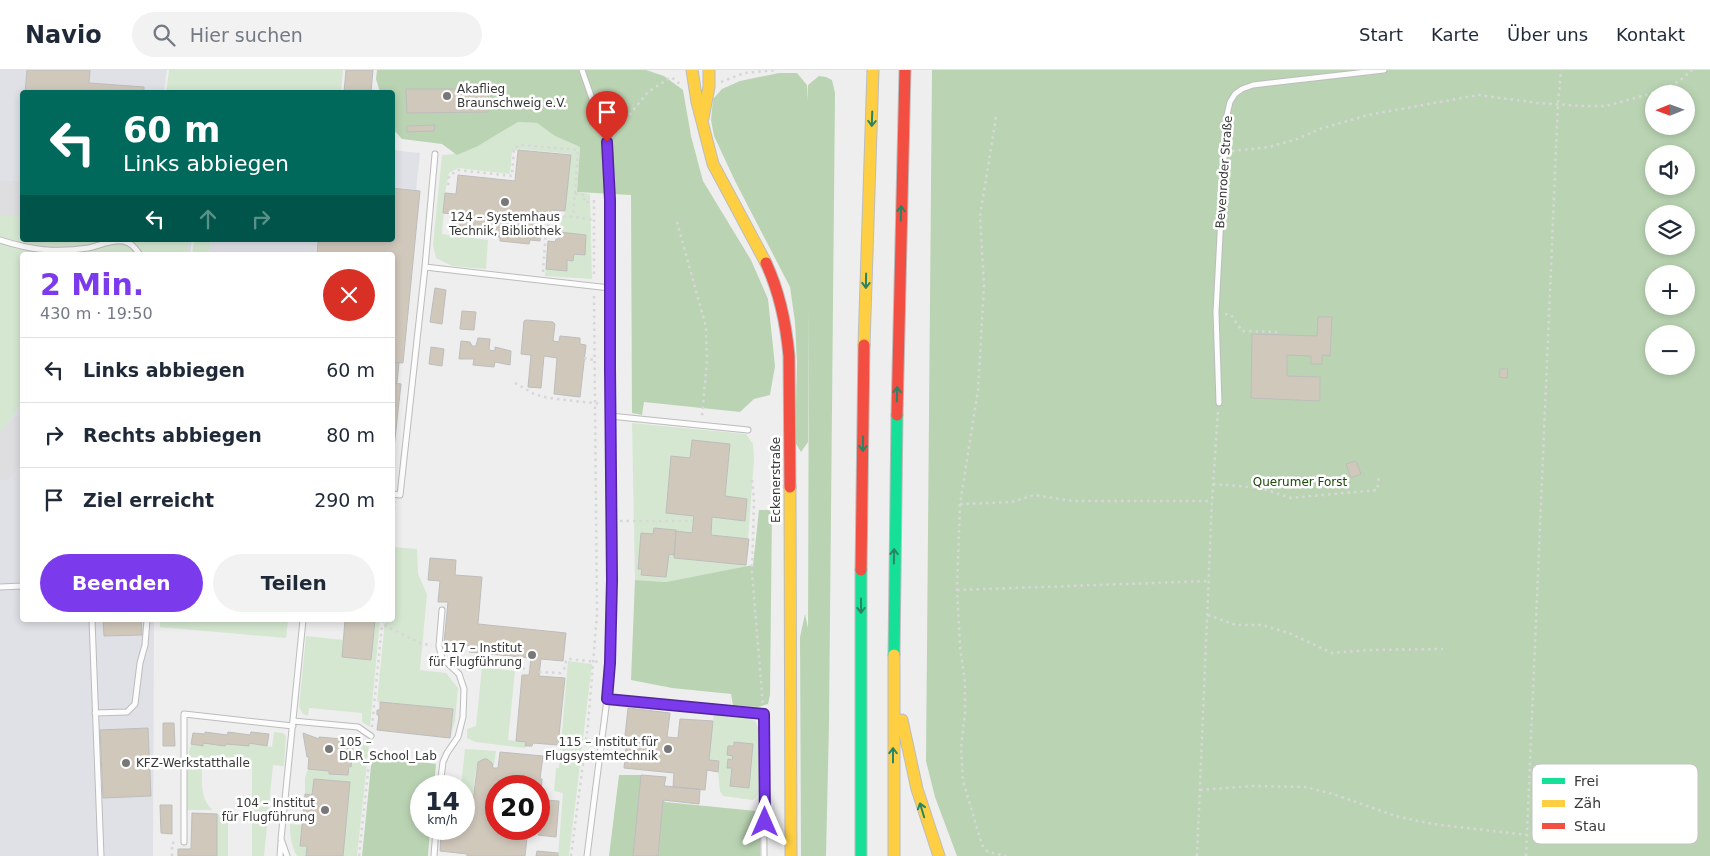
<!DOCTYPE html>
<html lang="de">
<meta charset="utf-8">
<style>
body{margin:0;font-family:"DejaVu Sans",sans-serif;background:#f2f2f3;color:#1f2937;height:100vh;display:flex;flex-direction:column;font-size:19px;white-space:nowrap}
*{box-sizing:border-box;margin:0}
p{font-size:16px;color:#747a83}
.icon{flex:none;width:28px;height:28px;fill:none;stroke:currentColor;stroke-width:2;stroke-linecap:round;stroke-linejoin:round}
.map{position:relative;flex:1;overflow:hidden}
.drawer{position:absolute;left:20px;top:182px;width:375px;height:370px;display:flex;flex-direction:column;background:#fff;border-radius:5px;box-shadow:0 2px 8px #0003}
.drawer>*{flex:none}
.top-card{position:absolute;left:20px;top:20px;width:375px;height:152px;border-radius:5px;box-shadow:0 2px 8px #0003;background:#00695c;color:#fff;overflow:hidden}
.needle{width:32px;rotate:269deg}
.fabs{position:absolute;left:1645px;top:15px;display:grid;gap:10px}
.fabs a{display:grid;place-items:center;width:50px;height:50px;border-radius:50%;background:#fff;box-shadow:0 2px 8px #0003;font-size:25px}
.speed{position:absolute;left:410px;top:705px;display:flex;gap:10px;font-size:25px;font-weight:700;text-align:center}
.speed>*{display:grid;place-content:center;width:65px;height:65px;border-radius:50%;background:#fff;box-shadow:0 2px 8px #0003;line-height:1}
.speed small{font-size:12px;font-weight:400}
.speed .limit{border:8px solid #d22;background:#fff;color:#111}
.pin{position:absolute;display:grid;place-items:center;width:42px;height:42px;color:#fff;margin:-51px -21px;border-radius:50% 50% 50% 0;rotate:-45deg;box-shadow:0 0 5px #0007}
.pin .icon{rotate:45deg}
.me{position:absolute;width:55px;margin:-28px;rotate:0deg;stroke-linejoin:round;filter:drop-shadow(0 0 4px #0008)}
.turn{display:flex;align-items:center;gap:18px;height:105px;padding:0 20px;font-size:22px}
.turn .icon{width:65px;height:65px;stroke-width:2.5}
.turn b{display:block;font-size:35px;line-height:42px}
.lanes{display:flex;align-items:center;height:48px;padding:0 20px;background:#0003;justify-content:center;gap:25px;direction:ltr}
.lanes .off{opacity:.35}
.round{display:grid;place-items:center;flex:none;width:52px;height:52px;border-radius:26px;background:#f2f2f3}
.summary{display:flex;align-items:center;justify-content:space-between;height:85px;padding:0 20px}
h1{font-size:30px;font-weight:800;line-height:38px;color:#7c3aed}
.cta{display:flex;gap:10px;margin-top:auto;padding:10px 20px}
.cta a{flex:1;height:58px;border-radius:30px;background:#7c3aed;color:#fff;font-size:20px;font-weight:800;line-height:58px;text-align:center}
.cta a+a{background:#f2f2f3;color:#1f2937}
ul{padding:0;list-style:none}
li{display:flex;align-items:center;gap:15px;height:65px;padding:0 20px;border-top:1px solid #e0e1e3}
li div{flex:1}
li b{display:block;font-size:19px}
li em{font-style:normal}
header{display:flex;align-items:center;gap:30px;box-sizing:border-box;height:70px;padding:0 25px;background:#fff;border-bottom:1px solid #e0e1e3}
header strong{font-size:24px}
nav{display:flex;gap:28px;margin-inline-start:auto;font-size:18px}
.search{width:350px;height:45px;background:#f2f2f3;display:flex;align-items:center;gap:12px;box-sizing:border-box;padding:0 18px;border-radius:28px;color:#747a83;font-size:19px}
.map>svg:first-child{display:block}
.built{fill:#e0e1e6}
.green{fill:#d5e7d1}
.forest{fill:#bad4b3;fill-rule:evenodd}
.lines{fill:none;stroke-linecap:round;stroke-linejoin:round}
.taxiway{stroke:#dedee0;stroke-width:35}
.building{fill:#d1c8bc;stroke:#bdbdbd}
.lane-casing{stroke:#bcbcbd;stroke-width:7}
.fast-casing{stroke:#bcbcbd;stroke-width:13}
.slow-casing{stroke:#bcbcbd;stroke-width:13}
.jam-casing{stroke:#bcbcbd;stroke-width:13}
.path{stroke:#d7d7d8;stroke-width:2.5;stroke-dasharray:2.5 4;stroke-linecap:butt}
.lane{stroke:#fcfcfd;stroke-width:5}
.fast{stroke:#16e098;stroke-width:11}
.slow{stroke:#ffcf43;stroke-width:11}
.jam{stroke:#f24e42;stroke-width:11}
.oneway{stroke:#298464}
.route-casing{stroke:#51269a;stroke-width:12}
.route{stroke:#7c3aed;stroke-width:9}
.poi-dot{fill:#787879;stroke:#fff;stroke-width:2}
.labels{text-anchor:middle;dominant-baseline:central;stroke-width:5;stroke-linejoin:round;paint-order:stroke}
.poi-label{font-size:12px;fill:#383839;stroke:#fff;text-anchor:start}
.street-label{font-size:12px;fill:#383839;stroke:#fff}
.park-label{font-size:12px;fill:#1b490a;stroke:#fff}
.key{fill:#fff;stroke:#c3c3c4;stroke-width:1}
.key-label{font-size:14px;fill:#383839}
</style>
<header>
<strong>Navio</strong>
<div class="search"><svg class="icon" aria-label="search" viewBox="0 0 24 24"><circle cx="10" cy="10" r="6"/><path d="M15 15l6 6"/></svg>Hier suchen</div>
<nav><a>Start</a><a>Karte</a><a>Über uns</a><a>Kontakt</a></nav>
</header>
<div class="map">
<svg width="1710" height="786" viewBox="0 0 1710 786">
<rect width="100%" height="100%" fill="#eeeeef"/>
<path class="built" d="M0 0H167L164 22H22V170H192L190 185H22V550H154L153 786H0Z
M392 80 420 83 416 120 393 117Z
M211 170H317L316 185H209Z"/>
<path class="green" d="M169 0H343L341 22H166Z
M518 52 537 53 555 66 580 77 577 122 590 124 592 209 545 206 548 171 559 172 561 149 565 143 571 84 519 79 512 82 510 104 458 98 449 103 445 123 442 164 488 170 486 199 452 196 436 188 433 175 442 85C472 84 493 66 518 52Z
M0 139 22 140V170H189L187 185H22V333L0 363Z
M194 170H211L209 185H192Z
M632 353 746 364 753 374 754 389 746 497 666 512 635 510Z
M393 477 417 479 418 504 427 524 420 600 446 603 458 618 455 651 450 668 453 639 377 632 385 550H392Z
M160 550H288L286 568 160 557Z
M375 550H380L370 657 362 652V643L309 638 308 646 303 644 299 637 306 566 343 570 342 587 371 590Z
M568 591 592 594 569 786H558L563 723 554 721 556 698H559Z
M482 597 515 601 508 670 526 672 525 678 475 672 467 668V659L476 656Z
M714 642 749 647 755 651 760 661V720L757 726 753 730 723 726 720 721 718 702 709 690Z
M274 662 283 663 286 666 284 696 273 695 264 786H252V698L241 697V687H212V697H202C202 712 200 730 213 740H187V691L191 674 203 676V673L225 676 226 674 248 676 249 673 272 677Z
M357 667 369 675 357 786H343L350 712 314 709 312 725 305 724V708L308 699 329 701V704L348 705 352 687H354Z
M465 679 496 681 494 696C472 676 475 716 473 731L464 729V716H461Z
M228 743V786H217V744Z
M290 754 302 755 300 775 307 776 306 786H297C291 775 290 766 290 754Z"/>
<path class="forest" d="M377 0H646L664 6 683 20 691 66 703 111 751 190 768 229 775 296 770 325 754 329 740 342 644 332 642 345 632 343 631 125 577 122 580 77 555 66 537 53 518 52 478 76 457 85 442 74 402 69 393 59 392 22H380L376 9Z
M932 0H1710V786H957L935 727 926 691ZM1654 24H1686V56H1654ZM1654 84H1686V116H1654ZM1654 144H1686V176H1654ZM1654 204H1686V236H1654ZM1654 264H1686V296H1654Z
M779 3H797L807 15 808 31V15L819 6 826 7 832 10 835 23 829 654 826 786H801L800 567 805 544 808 558 809 235 808 372 801 382 795 372 797 293 795 252 790 217 735 111 714 66 711 50 713 29 722 19 740 11Z
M759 440H772L770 625 768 634 758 637 733 635 731 624 672 618 631 610 635 510 666 512 753 495Z
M372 686 436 694 434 716H421V759H430L428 786H362Z
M619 705H641L665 732 756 741 760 747V786H609Z"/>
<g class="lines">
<path class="taxiway" d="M0 128 22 129
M0 393 22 363"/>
</g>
<path class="building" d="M27 0H90L89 13 144 17V22H25Z
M346 0H373L371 22H344Z
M406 19H488V42L407 43Z
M435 55 434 61 407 62V56Z
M518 80 571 85 565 141 552 140 551 143H543L540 171 530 170 529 174 500 171V167L452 162 453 144 443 143 445 123 456 124 458 105 515 111Z
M392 118 420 121 403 293 392 292V185H317L318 170H392Z
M559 162 586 165 585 185 574 184 573 191 567 190V201L546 199 548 171 555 172 556 169H559Z
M435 218 446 220 442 254 430 252Z
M462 241 476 242 474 260 460 259Z
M1318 247H1332L1330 286 1322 285V294H1311V286L1287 285V306L1320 307V331L1251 328 1252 264 1317 266Z
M526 250 553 252 555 254 553 271 559 272 560 266 580 268V274L586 275 580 327 554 324 557 288 544 286 541 318 528 317 531 285 521 284 524 251Z
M478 268 490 269 489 280 495 281V277L511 281 510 295 495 292 494 297 473 295 474 289H459L461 271 470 272 472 276H476Z
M431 277 444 279 442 296 429 294Z
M392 292 399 293 397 313H392Z
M1500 299H1508L1507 308 1499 307Z
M392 313 401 314 392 396Z
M692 370 730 374 725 426 747 429 745 451 712 447 711 465 749 469 746 495 674 488 676 461 692 463 694 446 666 443 671 386 690 388Z
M1356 391 1361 404 1351 408 1346 394Z
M654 458 676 460 674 485 669 484 666 507 641 505 642 499H638L641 463 653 464Z
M430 488 456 490 455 505 482 507 478 554 566 563 563 591 541 589 539 606 565 608 558 675 533 673 532 676H525L526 672 516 671 522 605H529L531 588 469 582 470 576 444 573 448 532H438L440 511 428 510Z
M103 550H141L142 565 104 566Z
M345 550H375L371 590 342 587Z
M380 632 453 639 450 668 377 660 379 645H377V640H380Z
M628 638 670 643 667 667 678 668 680 649 713 651 709 690 719 691 718 702 707 700 705 720 673 717 674 703 624 698 627 666H625Z
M163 653H174L175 676H163Z
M148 658 151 726 103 728 100 660Z
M205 662 227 665 228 662 250 665 251 662 269 664 267 676 249 673V676L226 674 225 676 203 673V676L191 674 193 663 205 664Z
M303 663 319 669V667L354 670 351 697 349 696 348 705 329 704V701L308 699 309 687H307Z
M734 672 753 674 749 718 730 716 732 698H727L728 689 732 690 733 686 727 685 728 676H734Z
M500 682 543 686 540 709H542L541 728H539V716H496V759H528L525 786H467V784L440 781 441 765H447V759H464V741L466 742 467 730 473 731 478 692 484 689H487L492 693 493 698H498Z
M641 705 666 707 664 716 700 719 699 734 663 730 658 786H633Z
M314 709 350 712 343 786H306L307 776H300L305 724 312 725Z
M542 730 559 731 556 767 538 765 539 746H540Z
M160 735H172V764L161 763Z
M192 743 217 744V786H178V779H191Z
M537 781 558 783V786H536Z"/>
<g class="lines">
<g class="lane-casing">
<path id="lane" d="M582 0 607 72 610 130V298L612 530 607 629 587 786
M0 170C31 180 56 183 88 178 98 176 113 169 123 171 132 173 135 178 140 185
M425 197 610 218
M1219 333 1216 242 1226 49 1230 32 1235 24 1242 19 1253 15 1384 0
M610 346 748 360
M392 424 400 425 425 197 435 84
M0 517 22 516
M92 550 101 786
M607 629 763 644 764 786
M95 643 127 642 135 634 140 593 145 575 147 550
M293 651 358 657 371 666
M440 716 443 692 447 683 458 667 463 647 464 619 459 604 442 588 439 576 442 540
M184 772V644L293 656
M280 786 281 772
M287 786 281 769 303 550
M434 786 436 759"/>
</g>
<g class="fast-casing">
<path id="fast" d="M861 500V786
M894 585 897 345"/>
</g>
<g class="slow-casing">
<path id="slow" d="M692 0 697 32 713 94 766 193
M703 48 709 17V0
M864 275 873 0
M790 417 791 786
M902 650 917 719 939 786
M894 786V585"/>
</g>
<g class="jam-casing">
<path id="jam" d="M766 193C780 223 786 253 789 286L790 417
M897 345 905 0
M861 500 864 275"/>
</g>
<path class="path" d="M721 12 744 3 776 0
M996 47 980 146 984 216 978 320 960 434 957 520 960 577 965 613V643L961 677 963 711 982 775 988 782 1006 786
M613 65 648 22 671 7 680 14
M1232 81 1269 77 1297 69 1320 59 1368 45 1478 25 1539 33 1581 36H1606L1646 25 1678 12 1692 0
M448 115 449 106 458 100 512 106 514 78 521 75 578 80 573 147
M575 124 585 125 584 132H594
M594 130V208
M548 143 551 152
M677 152 706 257 707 292 702 346
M546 160 556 169
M543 202 546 160C554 140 576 147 593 150
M1225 244 1231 245 1242 261 1277 262
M584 288 594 290
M515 313 534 324 548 328 602 334
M752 410 754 429 752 502 763 636
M1213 414 1261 418 1291 428 1377 420 1379 407
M960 434 1012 432 1034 425 1073 431H1212
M620 451H693
M392 452 395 431
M957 520 1209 511
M1208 545 1236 555H1262L1289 563 1332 583 1367 580 1443 579
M383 550 382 554 422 574 432 575
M466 599 474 593 530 599
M539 602 560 603 564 599 566 591 568 589 600 592
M372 657 382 554
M1200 720 1253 716 1305 717 1333 724 1399 747 1433 754 1527 765
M172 786V773H177
M359 786 371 673
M571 786 588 655 597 544 594 224
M1197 786 1212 431 1218 341
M1526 786 1558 33 1561 0"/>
<use href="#lane" class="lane"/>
<use href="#fast" class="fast"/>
<use href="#slow" class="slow"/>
<use href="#jam" class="jam"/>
</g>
<defs><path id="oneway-shaft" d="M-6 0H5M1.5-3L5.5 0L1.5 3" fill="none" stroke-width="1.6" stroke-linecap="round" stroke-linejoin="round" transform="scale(1.25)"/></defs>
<g class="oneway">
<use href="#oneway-shaft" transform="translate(872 49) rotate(92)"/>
<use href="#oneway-shaft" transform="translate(901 143) rotate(-88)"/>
<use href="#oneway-shaft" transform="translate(866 211) rotate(91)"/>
<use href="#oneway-shaft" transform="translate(897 324) rotate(-89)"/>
<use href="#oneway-shaft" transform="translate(863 374) rotate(91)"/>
<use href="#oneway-shaft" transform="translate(894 486) rotate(-89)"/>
<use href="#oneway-shaft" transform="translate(861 536) rotate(90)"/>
<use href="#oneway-shaft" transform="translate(893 685) rotate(-90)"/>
<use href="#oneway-shaft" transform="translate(922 740) rotate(-107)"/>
</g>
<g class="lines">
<g class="route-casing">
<path id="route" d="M607 72 610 130V298L612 510 610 593 607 629 764 644 765 752"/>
</g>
<use href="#route" class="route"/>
</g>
<g class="poi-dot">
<circle cx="447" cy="26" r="5"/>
<circle cx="505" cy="132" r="5"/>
<circle cx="532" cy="585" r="5"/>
<circle cx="329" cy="679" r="5"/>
<circle cx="668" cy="679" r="5"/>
<circle cx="126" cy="693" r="5"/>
<circle cx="325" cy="740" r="5"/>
</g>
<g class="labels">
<g class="poi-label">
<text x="457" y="19">Akaflieg<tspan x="457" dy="14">Braunschweig e.V.</tspan></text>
<text x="505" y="147" text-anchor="middle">124 – Systemhaus<tspan x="505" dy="14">Technik, Bibliothek</tspan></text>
<text x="522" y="578" text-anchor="end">117 – Institut<tspan x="522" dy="14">für Flugführung</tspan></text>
<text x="339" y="672">105 –<tspan x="339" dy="14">DLR_School_Lab</tspan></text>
<text x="658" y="672" text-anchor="end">115 – Institut für<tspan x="658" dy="14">Flugsystemtechnik</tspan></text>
<text x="136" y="693">KFZ-Werkstatthalle</text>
<text x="315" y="733" text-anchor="end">104 – Institut<tspan x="315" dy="14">für Flugführung</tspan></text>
</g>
<g class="street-label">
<text transform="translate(1224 102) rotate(-86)">Bevenroder Straße</text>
<text transform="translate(776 410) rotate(-90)">Eckenerstraße</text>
</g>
<g class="park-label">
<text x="1300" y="412">Querumer Forst</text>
</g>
</g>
<rect x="1532" y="694" width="166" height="80" rx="8" class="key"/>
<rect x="1542" y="708" width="23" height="6" fill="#16e098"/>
<rect x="1542" y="730" width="23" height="7" fill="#ffcf43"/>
<rect x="1542" y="753" width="23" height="6" fill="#f24e42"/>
<g class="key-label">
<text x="1574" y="716">Frei</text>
<text x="1574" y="738">Zäh</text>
<text x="1574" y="761">Stau</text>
</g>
</svg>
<div class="fabs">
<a><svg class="needle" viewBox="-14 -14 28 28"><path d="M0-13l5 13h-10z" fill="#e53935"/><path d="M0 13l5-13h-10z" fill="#747a83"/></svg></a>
<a><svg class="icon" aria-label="sound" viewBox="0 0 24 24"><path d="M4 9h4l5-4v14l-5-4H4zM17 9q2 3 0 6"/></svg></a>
<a><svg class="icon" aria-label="layers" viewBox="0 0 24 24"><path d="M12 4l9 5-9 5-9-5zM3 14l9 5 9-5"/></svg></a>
<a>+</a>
<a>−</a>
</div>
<div class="speed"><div>14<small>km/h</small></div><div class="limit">20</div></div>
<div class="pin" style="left:607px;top:72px;background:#d93025"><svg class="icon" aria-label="arrive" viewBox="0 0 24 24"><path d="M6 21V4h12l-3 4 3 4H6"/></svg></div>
<svg class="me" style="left:765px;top:752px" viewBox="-20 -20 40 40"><path d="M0-17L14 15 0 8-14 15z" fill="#7c3aed" stroke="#fff" stroke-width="4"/></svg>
<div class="top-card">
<div class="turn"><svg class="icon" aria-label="left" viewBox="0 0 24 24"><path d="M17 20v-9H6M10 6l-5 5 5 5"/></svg><div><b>60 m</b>Links abbiegen</div></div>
<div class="lanes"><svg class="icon" aria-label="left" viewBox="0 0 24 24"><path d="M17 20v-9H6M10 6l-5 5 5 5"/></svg><svg class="icon off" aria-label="ahead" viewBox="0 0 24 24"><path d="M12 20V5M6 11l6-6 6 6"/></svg><svg class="icon off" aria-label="right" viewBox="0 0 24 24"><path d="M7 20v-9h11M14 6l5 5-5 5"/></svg></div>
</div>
<section class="drawer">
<div class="summary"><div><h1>2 Min.</h1><p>430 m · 19:50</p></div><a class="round" style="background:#d93025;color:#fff"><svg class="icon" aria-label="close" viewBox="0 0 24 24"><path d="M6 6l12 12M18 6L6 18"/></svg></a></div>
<ul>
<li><svg class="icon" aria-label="left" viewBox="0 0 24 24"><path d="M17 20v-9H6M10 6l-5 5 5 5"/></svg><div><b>Links abbiegen</b></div><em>60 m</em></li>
<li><svg class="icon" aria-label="right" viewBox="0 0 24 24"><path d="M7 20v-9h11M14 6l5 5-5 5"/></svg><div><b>Rechts abbiegen</b></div><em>80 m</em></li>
<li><svg class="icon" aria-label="arrive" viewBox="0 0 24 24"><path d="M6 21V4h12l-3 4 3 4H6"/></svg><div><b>Ziel erreicht</b></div><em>290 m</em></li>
</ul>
<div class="cta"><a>Beenden</a><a>Teilen</a></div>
</section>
</div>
